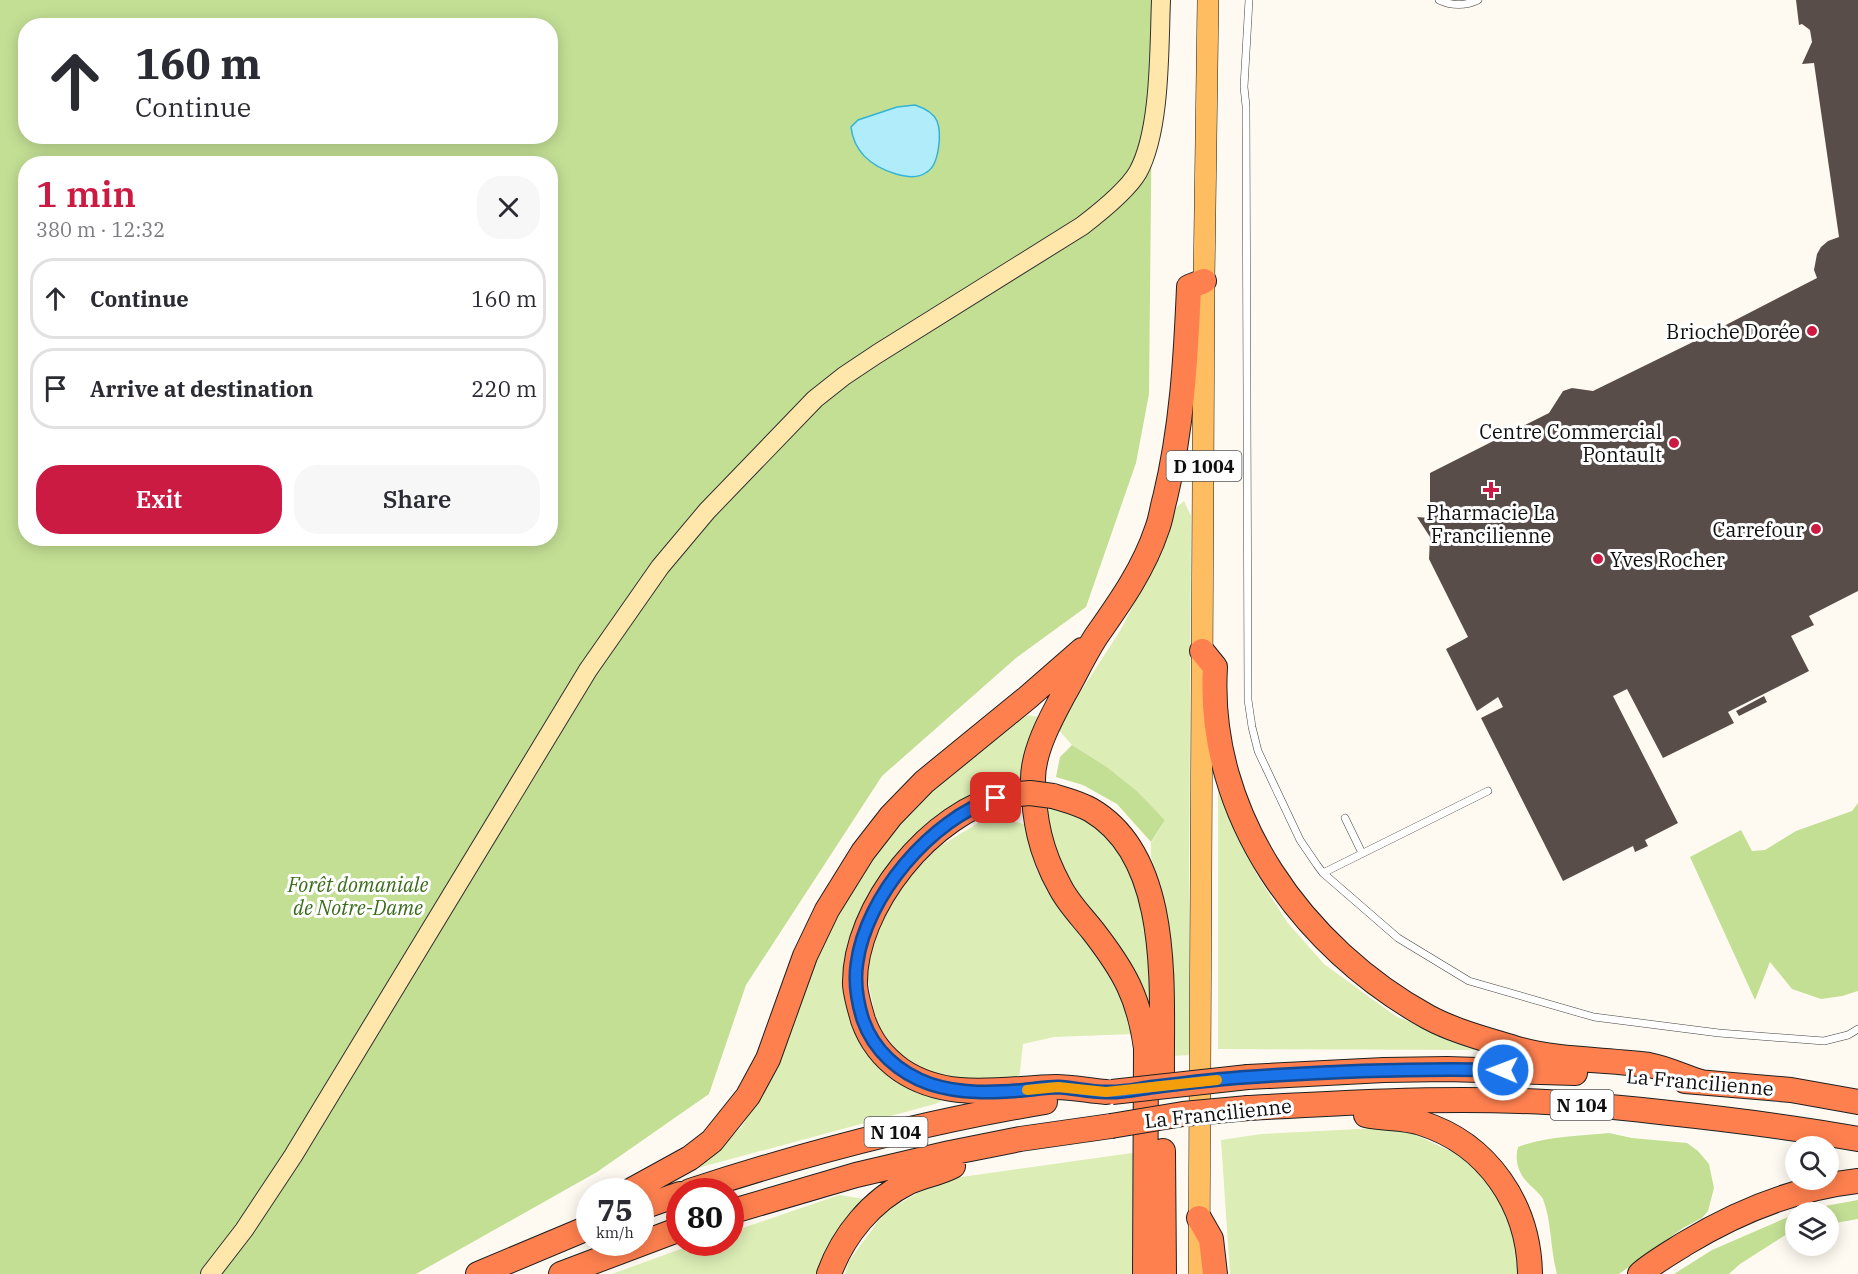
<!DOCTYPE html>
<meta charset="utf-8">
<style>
body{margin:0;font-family:"IBM Plex Serif",serif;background:#f7f7f7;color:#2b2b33;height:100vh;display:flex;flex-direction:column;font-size:22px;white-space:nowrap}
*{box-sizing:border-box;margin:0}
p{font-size:20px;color:#7c7c81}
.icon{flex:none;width:33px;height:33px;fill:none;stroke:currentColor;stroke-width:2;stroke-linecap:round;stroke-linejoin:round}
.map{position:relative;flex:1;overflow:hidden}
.sheet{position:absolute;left:18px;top:156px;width:540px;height:390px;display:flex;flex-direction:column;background:#fff;border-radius:24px;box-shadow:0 3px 15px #0003}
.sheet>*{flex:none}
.banner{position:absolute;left:18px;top:18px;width:540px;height:126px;border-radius:24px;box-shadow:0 3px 15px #0003;background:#fff;color:#2b2b33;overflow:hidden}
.controls{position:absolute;left:1785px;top:1136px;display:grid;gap:12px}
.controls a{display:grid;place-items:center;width:54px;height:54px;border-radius:50%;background:#fff;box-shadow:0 3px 15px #0003;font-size:30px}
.speed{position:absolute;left:576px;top:1178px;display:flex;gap:12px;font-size:30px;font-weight:700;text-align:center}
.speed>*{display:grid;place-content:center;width:78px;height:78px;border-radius:50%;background:#fff;box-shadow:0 3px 15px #0003;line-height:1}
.speed small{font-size:15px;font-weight:400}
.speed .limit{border:9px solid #d22;background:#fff;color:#111}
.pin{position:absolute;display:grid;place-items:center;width:51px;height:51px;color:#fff;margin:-26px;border-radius:12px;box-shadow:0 3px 9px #0006}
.me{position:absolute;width:66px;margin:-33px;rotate:271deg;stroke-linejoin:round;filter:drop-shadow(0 0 4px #0008)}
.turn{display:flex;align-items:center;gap:21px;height:126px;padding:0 18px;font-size:27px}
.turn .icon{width:78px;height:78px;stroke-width:2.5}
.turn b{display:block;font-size:42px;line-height:51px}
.round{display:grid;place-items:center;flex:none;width:63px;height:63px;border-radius:24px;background:#f7f7f7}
.head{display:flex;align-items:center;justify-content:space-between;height:102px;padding:0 18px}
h1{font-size:36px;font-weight:600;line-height:45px;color:#cb1b42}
.button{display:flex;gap:12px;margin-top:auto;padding:12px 18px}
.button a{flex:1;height:69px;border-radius:24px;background:#cb1b42;color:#fff;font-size:24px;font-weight:600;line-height:69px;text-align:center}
.button a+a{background:#f7f7f7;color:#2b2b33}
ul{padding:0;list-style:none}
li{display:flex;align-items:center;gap:18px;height:81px;margin:0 12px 9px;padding:0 6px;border:3px solid #e1e1e2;border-radius:24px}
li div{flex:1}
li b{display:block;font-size:22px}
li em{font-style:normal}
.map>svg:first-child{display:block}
.green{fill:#dcedb6}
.forest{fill:#c3df94;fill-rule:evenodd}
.water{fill:#b1ecfb;stroke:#32b3d8;stroke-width:1.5}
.building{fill:#594d4a}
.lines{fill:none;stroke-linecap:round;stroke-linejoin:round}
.lane-casing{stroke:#424242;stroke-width:8}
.secondary-casing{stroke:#313131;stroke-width:20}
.primary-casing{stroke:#202020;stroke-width:22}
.highway-casing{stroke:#202020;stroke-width:26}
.lane{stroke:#fff;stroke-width:7}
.secondary{stroke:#ffe7ac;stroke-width:18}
.primary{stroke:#ffbd61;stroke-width:21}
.highway{stroke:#ff804f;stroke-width:24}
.highway-bridge-casing{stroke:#202020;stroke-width:26;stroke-linecap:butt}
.highway-bridge{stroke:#ff804f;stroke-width:24}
.route-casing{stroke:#114b97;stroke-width:15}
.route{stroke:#1a73e8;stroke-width:10}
.slow{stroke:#f59e0b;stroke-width:10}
.poi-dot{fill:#cb1b42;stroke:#fff;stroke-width:2}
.labels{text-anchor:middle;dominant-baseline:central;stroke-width:6;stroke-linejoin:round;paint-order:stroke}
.shield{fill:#fff;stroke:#575757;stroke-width:1.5}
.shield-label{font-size:18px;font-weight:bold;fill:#0f0f0f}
.poi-label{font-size:20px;fill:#0f0f0f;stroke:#fff;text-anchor:end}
.park-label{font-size:20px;font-style:italic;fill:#396d19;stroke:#fff}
.street-label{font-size:20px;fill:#0f0f0f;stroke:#fff}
</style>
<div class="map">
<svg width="1858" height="1274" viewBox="0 0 1858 1274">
<rect width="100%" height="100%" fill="#fffaf1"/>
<path class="green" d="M1184 501 1191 516 1189 897 1191 1055 1171 1056 1173 959 1161 886 1151 857V843L1165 820 1137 791 1107 767 1072 745 1057 728 1120 631 1150 574 1173 510Z
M1028 715 1038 717 1027 777 992 789 940 817 857 935 877 1058 907 1088 942 1101 935 1104 694 1169 741 1128 780 1059 821 944 863 869 902 820 952 770 996 736Z
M1218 791 1257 875 1287 922 1324 964 1397 1017 1488 1050 1218 1049Z
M1053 806 1086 819 1114 837 1146 895 1157 1044 1078 898 1061 870 1044 814Z
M990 816 1024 824 1036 869 1112 975 1134 1034 1054 1037 1023 1044 1019 1080 954 1081 907 1064 877 1024 867 976 875 931 906 882 937 848Z
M1399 1127 1463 1157 1497 1193 1521 1253 1519 1274H1230L1221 1140 1261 1134Z
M1139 1152 1133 1274H845L849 1261 885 1212 940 1180Z
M839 1195 871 1200 821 1274H612L700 1242H730L731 1232Z"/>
<path class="forest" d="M0 0H1153L1149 394 1136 463 1086 607 1016 658 882 776 746 985 709 1094 597 1172 416 1274H0ZM26 26H550V136H26ZM26 164H550V538H26Z
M1072 745 1107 767 1137 791 1165 820 1151 842 1117 804 1083 785 1056 777 1060 757Z
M1858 803V991L1842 996 1821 999 1792 989 1770 962 1755 1000 1690 857 1741 830 1752 851 1765 850 1796 831 1852 811Z
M1609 1133 1632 1138 1687 1143 1698 1151 1709 1164 1714 1188 1708 1211 1702 1218 1683 1228 1619 1274H1557C1550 1249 1552 1223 1543 1199 1540 1194 1535 1190 1530 1185 1519 1175 1514 1161 1518 1147 1546 1136 1579 1136 1609 1133Z
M1858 1200V1219L1829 1224 1828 1212H1802L1814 1208Z
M1795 1214V1231L1790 1232 1740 1264 1729 1274H1674L1712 1250Z"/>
<path class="water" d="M915 105C924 108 933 112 937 121 942 134 939 165 927 172 917 179 907 177 896 174 873 167 854 153 851 127L858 120 897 107Z"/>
<path class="building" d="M1796 0H1858V591L1809 616 1814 625 1791 636 1809 671 1728 712 1734 723 1663 758 1627 689 1613 696 1678 823 1645 840 1648 846 1635 852 1633 846 1563 881 1481 718 1503 707 1498 697 1477 711 1446 649 1468 637 1429 559 1430 537 1417 517 1430 518V473L1549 413 1563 391 1572 388 1593 391 1697 340 1698 339 1692 327 1718 329 1817 278 1814 270 1817 254 1821 247 1828 241 1839 237 1814 63 1802 64 1812 42 1810 30 1802 24 1799 25Z
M1764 696 1767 702 1739 716 1736 711Z"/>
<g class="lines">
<g class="lane-casing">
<path id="lane" d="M1249 0 1244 87 1246 106 1248 700 1252 727 1258 751 1300 840 1317 865 1323 873 1398 938 1469 981 1594 1017 1719 1033 1824 1041 1848 1035 1858 1029
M1439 0C1452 6 1465 6 1478 0
M1345 818 1362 853
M1323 873 1488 791"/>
</g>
<g class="secondary-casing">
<path id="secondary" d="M210 1274 244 1230 293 1156 588 670 660 567 707 511 815 399 844 376 877 354 1082 226C1099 213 1127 191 1138 172 1161 130 1159 48 1161 0"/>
</g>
<g class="primary-casing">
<path id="primary" d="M1199 1274 1204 281 1208 0"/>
</g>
<g class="highway-casing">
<path id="highway" d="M1202 651 1215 667C1206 815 1303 948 1428 1017 1454 1031 1485 1039 1514 1048 1558 1061 1604 1059 1649 1065 1666 1068 1684 1077 1701 1082
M1008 795C932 810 853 908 855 985 856 997 860 1009 863 1020 870 1040 884 1058 901 1070 948 1102 1004 1088 1056 1087 1073 1087 1090 1091 1106 1092
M1053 796C1066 800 1079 803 1091 810 1173 858 1161 990 1162 1071
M1248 1077 1384 1070 1447 1069 1575 1073
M1685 1081 1791 1090 1858 1102
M1248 1108C1339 1103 1429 1098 1520 1101 1567 1102 1614 1107 1660 1112 1726 1119 1793 1127 1858 1139
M1366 1115C1384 1119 1403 1117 1421 1123 1488 1144 1529 1205 1530 1274
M1163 1151 1164 1274
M630 1191 690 1158 712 1141 748 1096 768 1059 805 956 827 910 863 852 891 816 924 782 1027 698 1082 650
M690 1191C806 1153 924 1122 1045 1102
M640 1208 680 1194
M730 1212 856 1175 950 1153 1020 1139 1111 1126
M1199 1218 1211 1239 1215 1274
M478 1274 590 1227
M561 1274 680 1229
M829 1274C843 1235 872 1200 909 1182 923 1176 940 1173 953 1166
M1145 1274 1146 1048C1139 997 1124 971 1093 931 1082 917 1068 903 1060 887 1040 851 1034 820 1033 779 1033 751 1051 718 1064 694 1075 675 1085 653 1097 635 1121 601 1144 568 1157 529 1161 519 1162 508 1165 498 1182 428 1186 358 1189 287L1204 281
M1640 1274C1654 1262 1670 1253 1686 1243 1739 1211 1796 1188 1858 1181"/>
</g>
<use href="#lane" class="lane"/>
<use href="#secondary" class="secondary"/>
<use href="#primary" class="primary"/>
<use href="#highway" class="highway"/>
<g class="highway-bridge-casing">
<path id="highway-bridge" d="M1008 795 1030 793 1053 796
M1112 1092 1248 1077
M1111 1126 1183 1114 1248 1108"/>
</g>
<use href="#highway-bridge" class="highway-bridge"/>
</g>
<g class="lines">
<g class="route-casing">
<path id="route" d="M996 798C931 819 866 896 857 963 854 983 857 1001 863 1020 874 1051 899 1073 930 1084 960 1094 993 1093 1025 1090 1036 1089 1047 1087 1058 1087 1074 1088 1090 1092 1106 1092 1121 1093 1138 1089 1153 1087 1185 1083 1217 1079 1249 1077 1333 1071 1418 1068 1503 1070"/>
</g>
<use href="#route" class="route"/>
<path class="slow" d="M1027 1090 1058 1087 1106 1092 1217 1080"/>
</g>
<g class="poi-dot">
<circle cx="1812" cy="331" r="6"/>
<circle cx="1674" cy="443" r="6"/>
<path d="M1488 481h6v6h6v6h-6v6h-6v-6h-6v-6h6z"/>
<circle cx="1816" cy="529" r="6"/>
<circle cx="1598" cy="559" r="6"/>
</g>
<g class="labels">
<g class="shield">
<rect x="1166.5" y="451" width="75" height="30" rx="4.5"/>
<rect x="1550.5" y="1090" width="63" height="30" rx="4.5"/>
<rect x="864.5" y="1117" width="63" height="30" rx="4.5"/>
</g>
<g class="shield-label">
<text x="1204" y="466">D 1004</text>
<text x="1582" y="1105">N 104</text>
<text x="896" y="1132">N 104</text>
</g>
<g class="poi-label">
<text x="1800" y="331">Brioche Dorée</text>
<text x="1662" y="431">Centre Commercial<tspan x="1662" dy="23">Pontault</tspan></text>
<text x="1491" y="512" text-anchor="middle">Pharmacie La<tspan x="1491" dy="23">Francilienne</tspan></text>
<text x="1804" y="529">Carrefour</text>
<text x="1610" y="559" text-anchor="start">Yves Rocher</text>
</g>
<g class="park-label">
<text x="358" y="884">Forêt domaniale<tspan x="358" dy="23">de Notre-Dame</tspan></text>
</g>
<g class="street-label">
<text transform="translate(1700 1082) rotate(5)">La Francilienne</text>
<text transform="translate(1218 1113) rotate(-6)">La Francilienne</text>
</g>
</g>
</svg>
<div class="controls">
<a><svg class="icon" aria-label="search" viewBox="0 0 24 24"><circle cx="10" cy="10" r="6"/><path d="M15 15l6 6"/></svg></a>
<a><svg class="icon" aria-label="layers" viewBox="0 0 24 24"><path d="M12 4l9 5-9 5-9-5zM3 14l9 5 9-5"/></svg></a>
</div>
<div class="speed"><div>75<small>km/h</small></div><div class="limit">80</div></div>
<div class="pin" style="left:996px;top:798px;background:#d93025"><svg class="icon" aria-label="arrive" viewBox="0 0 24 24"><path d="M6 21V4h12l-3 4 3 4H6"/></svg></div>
<svg class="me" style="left:1503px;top:1070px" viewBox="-20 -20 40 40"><circle r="17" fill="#1a73e8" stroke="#fff" stroke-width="3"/><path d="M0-11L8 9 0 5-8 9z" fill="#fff"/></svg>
<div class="banner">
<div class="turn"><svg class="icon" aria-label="ahead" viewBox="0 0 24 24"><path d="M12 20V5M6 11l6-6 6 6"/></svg><div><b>160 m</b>Continue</div></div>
</div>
<section class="sheet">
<div class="head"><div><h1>1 min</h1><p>380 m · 12:32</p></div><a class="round"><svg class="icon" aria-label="close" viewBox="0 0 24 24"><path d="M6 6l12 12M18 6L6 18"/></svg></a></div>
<ul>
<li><svg class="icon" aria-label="ahead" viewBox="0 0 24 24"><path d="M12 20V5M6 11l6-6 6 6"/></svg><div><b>Continue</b></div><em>160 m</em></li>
<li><svg class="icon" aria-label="arrive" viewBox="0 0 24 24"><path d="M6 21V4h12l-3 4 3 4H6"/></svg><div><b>Arrive at destination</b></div><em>220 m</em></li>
</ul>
<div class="button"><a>Exit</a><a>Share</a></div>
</section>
</div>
